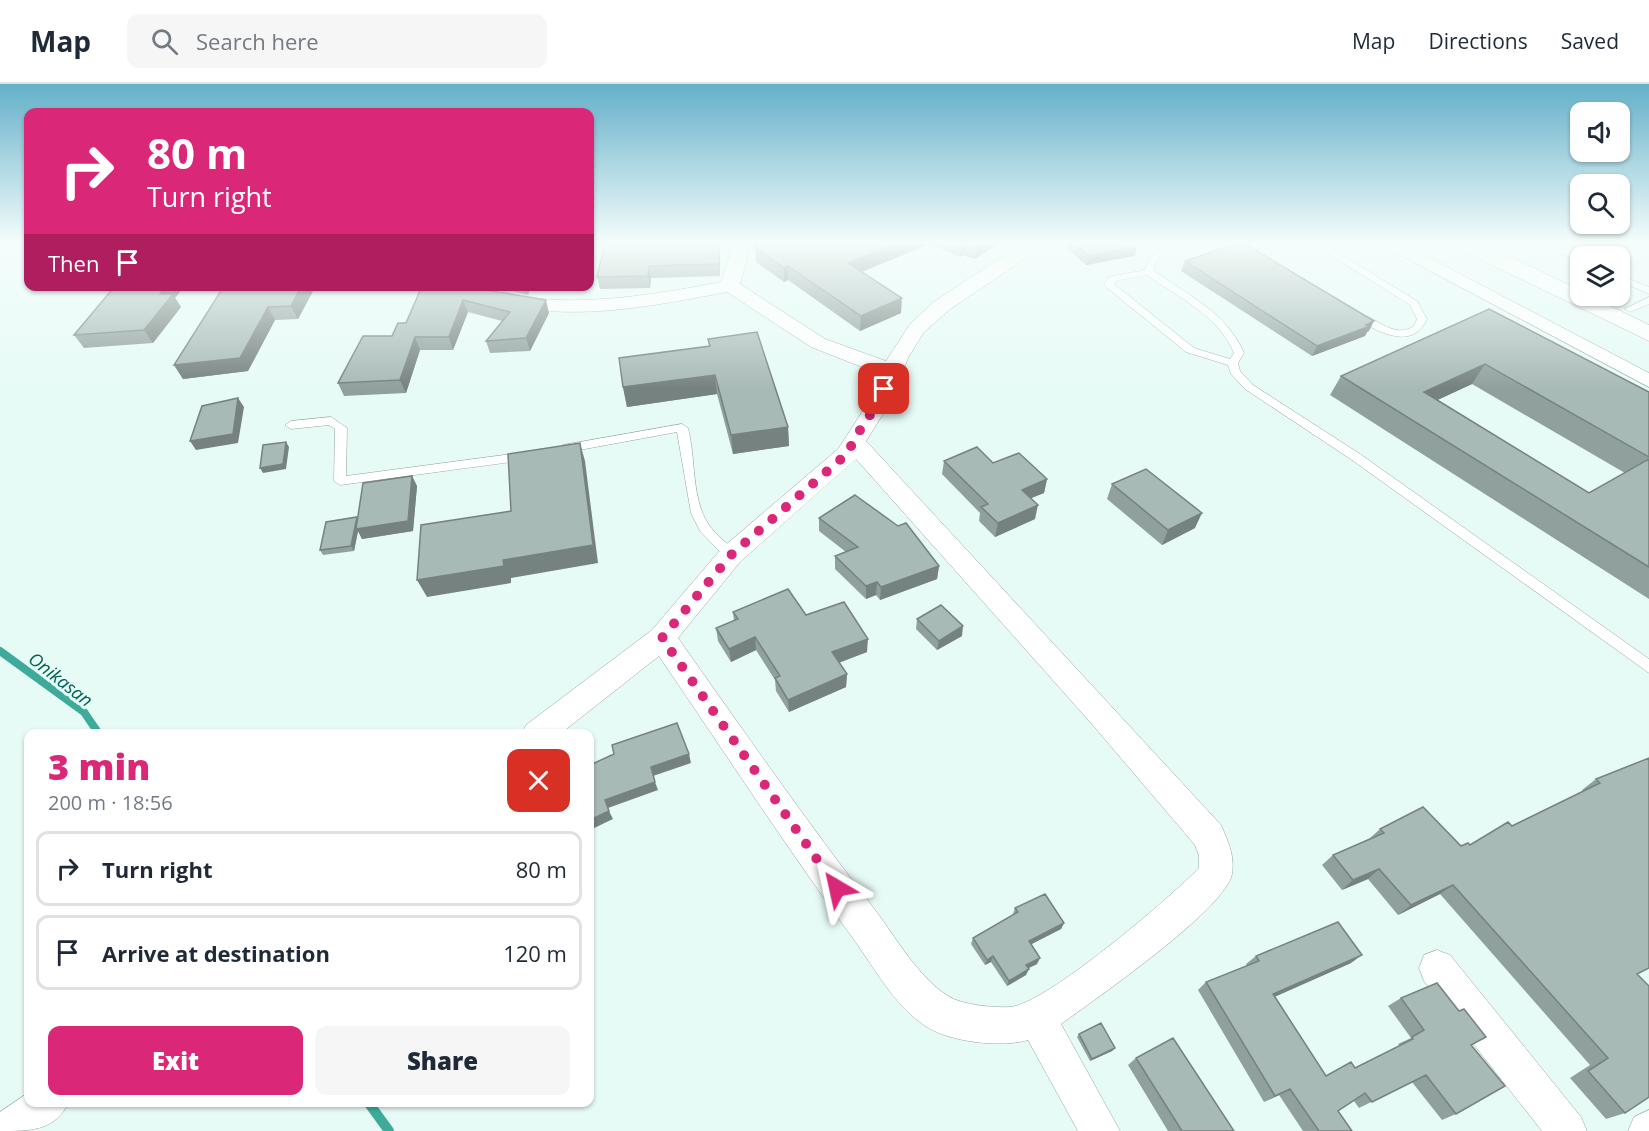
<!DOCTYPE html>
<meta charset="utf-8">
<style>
body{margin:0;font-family:"Open Sans",sans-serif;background:#f6f6f7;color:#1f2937;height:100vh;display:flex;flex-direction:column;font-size:22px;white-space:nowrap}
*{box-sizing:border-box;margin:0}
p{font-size:20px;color:#747a83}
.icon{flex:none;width:33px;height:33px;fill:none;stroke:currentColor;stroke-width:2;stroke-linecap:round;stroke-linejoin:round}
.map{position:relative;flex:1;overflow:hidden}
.panel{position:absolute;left:24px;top:645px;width:570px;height:378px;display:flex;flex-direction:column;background:#fff;border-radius:12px;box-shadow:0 2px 4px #0004}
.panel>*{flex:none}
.guide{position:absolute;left:24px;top:24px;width:570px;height:183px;border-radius:12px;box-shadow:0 2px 4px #0004;background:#db2777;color:#fff;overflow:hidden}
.buttons{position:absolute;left:1570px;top:18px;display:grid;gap:12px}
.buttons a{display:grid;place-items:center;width:60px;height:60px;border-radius:12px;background:#fff;box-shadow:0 2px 4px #0004;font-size:30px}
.pin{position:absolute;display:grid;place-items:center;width:51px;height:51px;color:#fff;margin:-26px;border-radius:12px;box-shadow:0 3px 9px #0006}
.me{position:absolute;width:66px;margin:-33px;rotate:324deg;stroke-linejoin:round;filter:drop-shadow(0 0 4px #0008)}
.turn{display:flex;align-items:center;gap:21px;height:126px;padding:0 24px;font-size:27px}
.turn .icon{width:78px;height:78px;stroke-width:2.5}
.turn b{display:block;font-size:42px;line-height:51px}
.then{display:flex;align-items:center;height:57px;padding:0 24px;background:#0003;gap:12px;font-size:22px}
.round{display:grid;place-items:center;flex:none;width:63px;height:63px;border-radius:12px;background:#f6f6f7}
.head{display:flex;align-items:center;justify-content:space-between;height:102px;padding:0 24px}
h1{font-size:36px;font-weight:800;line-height:45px;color:#db2777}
.button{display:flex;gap:12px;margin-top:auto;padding:12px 24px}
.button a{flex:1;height:69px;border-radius:12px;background:#db2777;color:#fff;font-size:24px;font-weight:800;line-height:69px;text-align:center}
.button a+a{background:#f6f6f7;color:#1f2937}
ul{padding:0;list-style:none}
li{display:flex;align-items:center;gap:18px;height:75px;margin:0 12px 9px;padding:0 12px;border:3px solid #e0e1e3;border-radius:12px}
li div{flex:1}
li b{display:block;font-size:22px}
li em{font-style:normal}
header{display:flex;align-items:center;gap:36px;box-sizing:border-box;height:84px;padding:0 30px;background:#fff;border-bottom:2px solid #e0e1e3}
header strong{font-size:28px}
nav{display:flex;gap:33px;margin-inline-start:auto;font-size:21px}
.search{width:420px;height:54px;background:#f6f6f7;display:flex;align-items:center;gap:15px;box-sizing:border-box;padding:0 21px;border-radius:12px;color:#747a83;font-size:22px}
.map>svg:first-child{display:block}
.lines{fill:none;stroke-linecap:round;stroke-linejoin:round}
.stream-far1{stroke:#3eab9a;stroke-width:8}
.stream{stroke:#3eab9a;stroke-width:10}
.service-casing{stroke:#93a6a2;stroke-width:1}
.minor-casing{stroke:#93a6a2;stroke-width:1}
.primary-casing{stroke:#93a6a2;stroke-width:1}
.service{fill:#fff;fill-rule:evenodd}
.minor{fill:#fff;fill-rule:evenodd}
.primary{fill:#fff;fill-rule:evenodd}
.wall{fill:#90a09d;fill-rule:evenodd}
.shaded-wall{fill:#76827f}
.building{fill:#a8bab6;stroke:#76827f;stroke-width:1.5}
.route{stroke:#db2777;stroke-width:10;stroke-dasharray:0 18}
.labels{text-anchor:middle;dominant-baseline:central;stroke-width:6;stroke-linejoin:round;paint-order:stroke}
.water-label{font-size:18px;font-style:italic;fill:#026155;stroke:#e7fbf6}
</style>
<header>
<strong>Map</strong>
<div class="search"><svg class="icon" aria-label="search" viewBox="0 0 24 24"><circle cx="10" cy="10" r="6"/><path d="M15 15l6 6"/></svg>Search here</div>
<nav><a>Map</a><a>Directions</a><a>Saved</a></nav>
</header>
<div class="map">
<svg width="1649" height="1047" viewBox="0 0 1649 1047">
<rect width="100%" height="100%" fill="#e7fbf6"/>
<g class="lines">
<path class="stream-far1" d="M0 567 84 628 99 650"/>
<path class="stream" d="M368 1018 389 1047"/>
<g class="service-casing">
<path id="service" d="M1164 158H1173L1155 179 1154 187C1188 211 1227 229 1244 269L1238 279 1240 287 1253 301 1360 370 1649 575V589L1352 376 1245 305 1231 290 1228 281 1186 268 1106 203 1104 201 1109 193 1145 186 1148 177ZM1147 191C1179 214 1218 231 1234 269L1230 275 1194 264 1114 200 1116 197Z
M1222 158H1234L1254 168 1247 170Z
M1310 158H1320L1417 217 1427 235C1412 268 1377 247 1354 234V230C1374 228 1392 257 1414 242L1417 235 1410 221Z
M1537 158H1549L1581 173V179Z
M1620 191 1649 203V210L1620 197Z
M1649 213V220L1630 228 1625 225Z
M331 333 347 344 346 392 526 368 532 372 526 376 340 401 334 397 335 345 329 341 291 345 285 341 291 337Z
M682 340 688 344C696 374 691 415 709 441 716 451 727 459 736 468L737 471 736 474H726L700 447 691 429 677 348 563 369 557 365 563 361Z"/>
</g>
<g class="minor-casing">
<path id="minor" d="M733 158H751L740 200 825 255 886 277 910 240 935 217 1025 158H1046L1029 172 949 226 924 248 909 272 888 322 866 357 1221 741C1228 757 1235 772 1232 790 1226 825 1094 916 1061 940L1120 1047H1078L1028 956C1002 964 950 958 927 943 895 923 874 883 852 853 785 761 723 666 659 572L560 650H522L526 641 652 546 722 464 838 365 866 322 880 290 811 263 727 208C663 220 595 234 529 225 504 222 478 213 453 206L451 202C461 202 473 201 483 203 508 208 530 215 556 216 612 218 667 208 722 198ZM856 375 1091 639 1195 761 1199 772V784C1171 813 1045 921 1010 923 995 924 961 921 948 912 918 893 897 855 875 826 807 738 743 646 678 554L740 478Z
M1376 158H1399L1649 289V303Z
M1437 866 1450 871 1581 1033 1587 1047H1542L1424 897 1419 884 1424 871Z
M28 1009V1018H69C55 1047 31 1047 0 1047V1028Z
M1649 1026V1047H1628L1634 1033Z"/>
</g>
<g class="primary-casing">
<path id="primary" d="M1452 158H1480L1581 207V212H1590L1649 241V257L1455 163Z"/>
</g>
<use href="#service" class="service"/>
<use href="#minor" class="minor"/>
<use href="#primary" class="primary"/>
</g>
<path class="wall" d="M757 158H1002L974 175 964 171 960 173 930 160 862 188 901 229 860 247 788 196 784 198 756 178 755 163Z
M1068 158H1133L1135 172 1086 181 1067 164Z
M720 166V192L651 194 650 204 600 205 597 193Z
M1185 177 1369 247 1367 248 1365 252 1312 272 1181 187Z
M115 202H181L182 205 175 214 181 223 153 259 84 264 74 251Z
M224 202 313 207 298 235 275 236 248 287 183 295 174 281Z
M412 202H472L549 229 530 267 490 269 486 257 502 237 468 228 453 266H420L406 309 344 312 338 299 406 239 421 205Z
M491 202H530L528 211Z
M1489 225 1649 308V515L1330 311 1341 292ZM1472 300 1625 389 1589 409 1437 316Z
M708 255 788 343 789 362 733 370 717 310 627 323 623 303 709 262Z
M944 377 993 379 1047 395 1044 409 1031 414 1035 435 995 453 979 437 980 429 942 390Z
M412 392 417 402 413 447 362 455 358 447 354 467 323 471 320 466 357 433 358 435Z
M1112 400 1195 444 1162 461 1107 415Z
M819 434 939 482 937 495 880 516 876 511 866 515 835 485V472L846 468 819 447Z
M733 528 806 531 867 568 839 579 847 590 846 603 789 628 776 607 775 596 756 566 731 578 718 557 716 544 734 537Z
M917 535 962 552 937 566 916 545Z
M1649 674 1637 890 1625 1029 1606 1035 1570 994 1590 981 1440 810 1398 831 1368 795 1342 806 1322 781 1333 771 1369 755 1380 745 1461 762 1470 761 1512 742 1583 707 1582 706 1596 695Z
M1015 824 1064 839 1061 845 1031 860 1037 880 1028 884 1026 891 1007 902 991 878 985 881 971 860 973 854 1013 831V830Z
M1256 872 1351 879 1275 912 1326 992 1355 984 1400 962 1398 960 1411 954 1388 922 1401 914 1471 961 1456 1030 1442 1036 1412 998 1359 1024 1354 1017 1338 1027 1352 1047H1303L1279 1011 1264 1018 1198 906 1206 898 1247 882 1246 880Z
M1079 950 1115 964 1112 967 1090 977 1077 953Z
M1136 974 1234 1047H1168L1128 981Z"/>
<path class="shaded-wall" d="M719 158 720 166V192L719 180Z
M900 158H930V160L848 193V179Z
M963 158H966L964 171 960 173 961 159Z
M980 158H1002L974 175 976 161Z
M1137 162 1135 172 1086 181 1088 172Z
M649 182 651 194 650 204 648 192Z
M788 182V196L784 198V184Z
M166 202H181L182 205 175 214 181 223 153 259 144 246 160 210Z
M301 202H311L313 207 298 235 291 222Z
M526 202H530L528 211Z
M902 214 901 229 860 247 861 232Z
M463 216 468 228 453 266 449 253Z
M546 216 549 229 530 267 526 254Z
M268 223 275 236 248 287 183 295 174 281Z
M1374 237 1369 247 1367 248 1365 252 1312 272 1317 262Z
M415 253 420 266 406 309 400 296Z
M1485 280 1472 300 1412 328 1424 308Z
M715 291 717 310 627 323 623 303Z
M238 314 244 323 238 359 196 366 190 357Z
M788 343 789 362 733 370 731 351Z
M286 358 289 363 286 385 263 389 260 384Z
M580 359 585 377 598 479 511 494V499L427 513 417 496 503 476Z
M412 392 417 402 413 447 362 455 358 447 354 467 351 462 357 433 360 438Z
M1047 395 1044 409 1019 419 1022 406Z
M1038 421 1035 435 995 453 998 439Z
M1202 429 1195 444 1162 461 1168 446Z
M939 482 937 495 880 516 881 503Z
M877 498 876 511 866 515V502Z
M963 542 962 552 937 566 939 557Z
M755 553 756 566 731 578 729 565Z
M868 555 867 568 832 581V568Z
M847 590 846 603 789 628 788 616Z
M689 670 691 679 653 692 651 683Z
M655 698 658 706 608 724 605 716Z
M609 727 613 735 590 746V736Z
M1379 785 1368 795 1342 806 1353 796Z
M1453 801 1440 810 1398 831 1411 821Z
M1064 839 1061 845 1026 863 1029 857Z
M1362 871 1351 879 1263 918 1273 910Z
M993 872 991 878 985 881 987 876Z
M1040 874 1037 880 1023 887 1026 881Z
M1029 885 1026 891 1007 902 1009 897Z
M1115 964 1112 967 1090 977 1092 975Z
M1290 1005 1279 1011 1264 1018 1275 1012Z"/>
<path class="building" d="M605 158H719V180L649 182 648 192 597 193Z
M757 158H900L848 179 902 214 861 232 788 182 784 184 755 163Z
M970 158H980L976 161Z
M1073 158H1133L1137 162 1088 172Z
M1242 158 1374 237 1366 241 1370 242 1317 262 1185 177Z
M115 202H166L160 210H173L144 246 74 251Z
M224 202H301L291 222 268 223 240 274 174 281Z
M422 202H472L486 206 546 216 526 254 486 257 510 228 463 216 449 253H415L400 296 338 299 363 252H392L398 239H406Z
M1489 225 1649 308V373L1485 280 1424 308 1589 409 1649 375V483L1341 292Z
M757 248 788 343 731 351 715 291 623 303 619 274 710 262 708 255Z
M238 314 233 350 190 357 202 322Z
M286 358 283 380 260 384 263 361Z
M580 359 593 461 503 476 504 482 417 496 421 441 511 427 508 370Z
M977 363 993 379 1019 369 1047 395 1022 406 1038 421 998 439 981 423 988 420 944 377Z
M1146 385 1202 429 1168 446 1112 400Z
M412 392 408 437 356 445 363 399Z
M855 411 898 442 906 439 939 482 881 503 877 498 866 502 835 472 858 463 819 434Z
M357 433 351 462 320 466 326 438Z
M788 505 806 531 844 518 868 555 832 568 847 590 788 616 775 594 780 592 755 553 729 565 716 544 738 535 733 528Z
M941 521 963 542 939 557 917 535Z
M677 639 689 670 651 683 655 698 605 716 609 727 590 736V681L614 670 612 661Z
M1649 674V884L1637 890 1649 902V1013L1625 1029 1588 987 1608 974 1453 801 1411 821 1379 785 1353 796 1333 771 1384 749 1380 745 1423 723 1461 762 1468 759 1470 761 1508 738 1512 742 1600 699 1596 695Z
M1045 810 1064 839 1029 857 1040 874 1026 881 1029 885 1009 897 993 872 987 876 973 854 1018 828 1015 824Z
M1338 838 1362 871 1273 910 1326 992 1351 978 1355 984 1413 955 1412 953 1424 946 1401 914 1437 899 1459 927 1464 925 1486 953 1471 961 1505 1002 1456 1030 1426 991 1372 1018 1365 1009 1338 1027 1352 1047H1319L1290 1005 1275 1012 1206 898 1259 877 1256 872Z
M1101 939 1115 964 1092 975 1079 950Z
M1173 954 1234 1047H1182L1136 974Z"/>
<linearGradient id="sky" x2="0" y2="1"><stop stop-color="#64b0c9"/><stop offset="0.52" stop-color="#f4fdfb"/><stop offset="1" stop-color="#f4fdfb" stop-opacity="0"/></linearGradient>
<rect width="1649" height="305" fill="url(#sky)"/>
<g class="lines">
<path class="route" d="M837 804 662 554 731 471 848 369C857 346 875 328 884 305"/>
</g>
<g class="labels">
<g class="water-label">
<text transform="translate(61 595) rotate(38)">Onikasan</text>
</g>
</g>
</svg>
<div class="buttons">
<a><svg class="icon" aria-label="sound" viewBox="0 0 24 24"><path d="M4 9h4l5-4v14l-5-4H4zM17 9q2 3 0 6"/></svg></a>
<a><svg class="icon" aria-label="search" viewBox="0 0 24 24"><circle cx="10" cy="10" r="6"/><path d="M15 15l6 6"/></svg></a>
<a><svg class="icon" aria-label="layers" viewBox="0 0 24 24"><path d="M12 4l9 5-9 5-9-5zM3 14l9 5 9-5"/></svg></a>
</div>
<div class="pin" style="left:884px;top:305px;background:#d93025"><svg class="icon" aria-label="arrive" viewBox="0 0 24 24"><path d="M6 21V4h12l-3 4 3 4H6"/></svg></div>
<svg class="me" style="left:837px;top:804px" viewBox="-20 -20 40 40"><path d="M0-17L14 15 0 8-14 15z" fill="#db2777" stroke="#fff" stroke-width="4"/></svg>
<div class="guide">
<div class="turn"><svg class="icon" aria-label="right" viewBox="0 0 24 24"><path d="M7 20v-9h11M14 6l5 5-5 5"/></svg><div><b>80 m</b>Turn right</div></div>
<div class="then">Then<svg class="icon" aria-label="arrive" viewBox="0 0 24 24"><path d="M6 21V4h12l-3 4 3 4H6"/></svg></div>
</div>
<section class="panel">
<div class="head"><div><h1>3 min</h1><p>200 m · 18:56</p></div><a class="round" style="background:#d93025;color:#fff"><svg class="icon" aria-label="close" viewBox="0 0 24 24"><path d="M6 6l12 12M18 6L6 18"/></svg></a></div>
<ul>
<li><svg class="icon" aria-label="right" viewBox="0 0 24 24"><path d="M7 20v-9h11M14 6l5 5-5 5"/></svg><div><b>Turn right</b></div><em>80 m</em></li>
<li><svg class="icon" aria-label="arrive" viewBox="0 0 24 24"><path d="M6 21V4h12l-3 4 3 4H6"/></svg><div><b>Arrive at destination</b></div><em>120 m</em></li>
</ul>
<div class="button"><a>Exit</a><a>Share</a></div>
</section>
</div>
